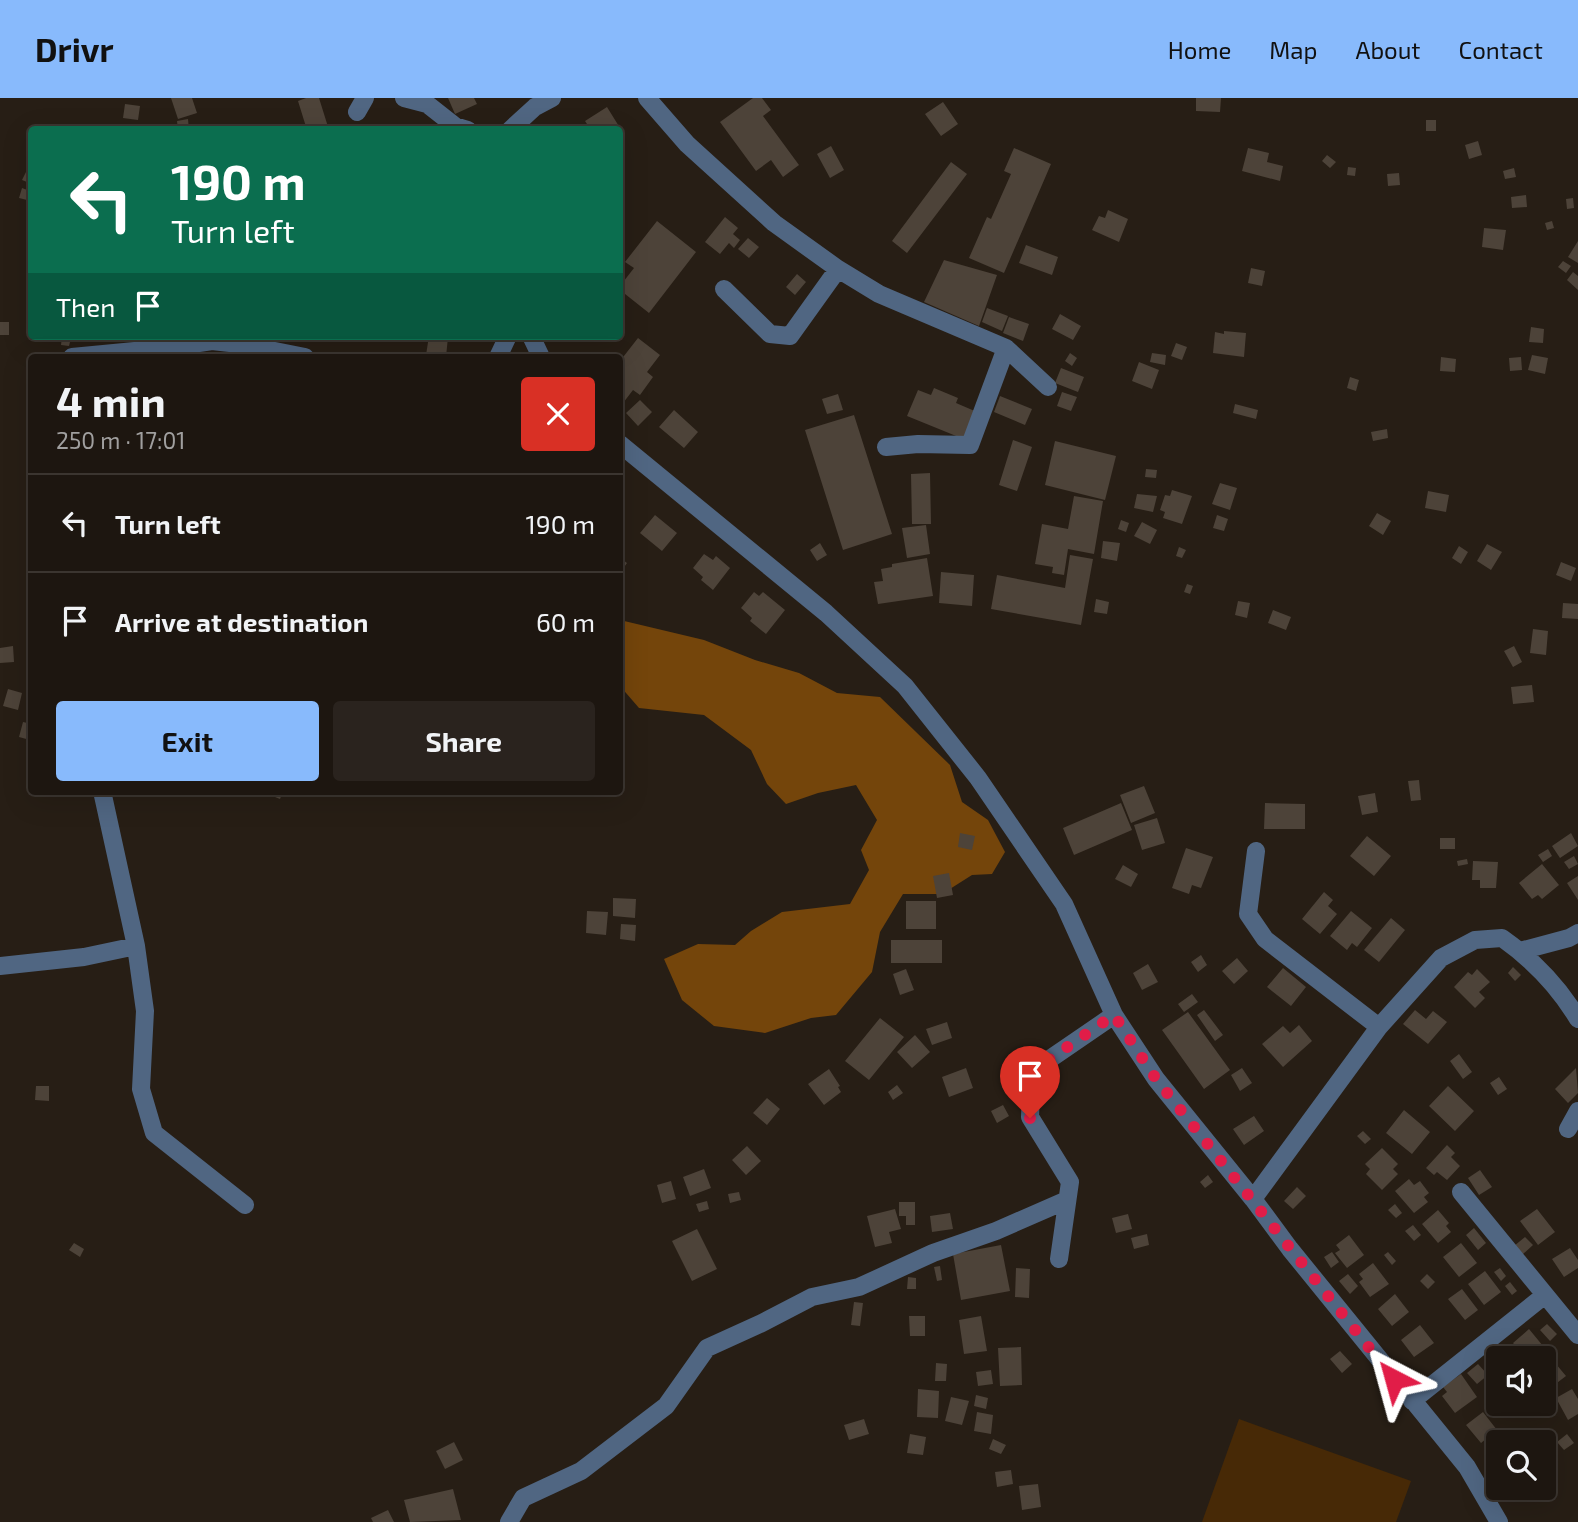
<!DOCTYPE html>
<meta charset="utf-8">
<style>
body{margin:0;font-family:"Exo 2",sans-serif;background:#2a231e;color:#f1f3f6;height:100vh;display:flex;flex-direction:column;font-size:26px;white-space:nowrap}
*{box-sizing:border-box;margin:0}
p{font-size:23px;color:#a09f9f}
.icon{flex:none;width:38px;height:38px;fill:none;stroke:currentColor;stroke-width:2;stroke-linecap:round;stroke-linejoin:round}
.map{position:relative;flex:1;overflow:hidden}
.sheet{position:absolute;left:28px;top:256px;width:595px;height:441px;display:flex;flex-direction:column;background:#1d1610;border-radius:7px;box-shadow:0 7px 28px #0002,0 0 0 2px #3b3530}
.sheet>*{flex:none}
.banner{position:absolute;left:28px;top:28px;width:595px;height:214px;border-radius:7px;box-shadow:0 7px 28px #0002,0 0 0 2px #3b3530;background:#0b6e4f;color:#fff;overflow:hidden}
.tools{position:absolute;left:1486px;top:1248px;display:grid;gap:14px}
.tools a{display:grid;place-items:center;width:70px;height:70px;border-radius:7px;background:#1d1610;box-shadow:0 7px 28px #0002,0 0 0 2px #3b3530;font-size:35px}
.pin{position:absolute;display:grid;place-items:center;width:60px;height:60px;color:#fff;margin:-72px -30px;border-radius:50% 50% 50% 0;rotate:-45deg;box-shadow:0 0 7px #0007}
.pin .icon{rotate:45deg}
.me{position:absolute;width:77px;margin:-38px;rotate:321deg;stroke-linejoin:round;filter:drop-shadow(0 0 5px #0008)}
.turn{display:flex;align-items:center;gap:24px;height:147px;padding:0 28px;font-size:32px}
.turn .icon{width:91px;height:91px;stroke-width:2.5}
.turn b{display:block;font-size:49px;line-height:60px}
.then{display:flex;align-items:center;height:66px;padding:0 28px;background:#0003;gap:14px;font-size:26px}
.round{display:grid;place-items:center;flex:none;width:74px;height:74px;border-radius:7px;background:#2a231e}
.headline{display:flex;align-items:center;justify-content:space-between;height:119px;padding:0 28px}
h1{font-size:42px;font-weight:700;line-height:52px}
.cta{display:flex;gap:14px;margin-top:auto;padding:14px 28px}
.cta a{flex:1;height:80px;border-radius:7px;background:#88bafc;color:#111;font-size:28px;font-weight:700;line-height:80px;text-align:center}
.cta a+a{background:#2a231e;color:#f1f3f6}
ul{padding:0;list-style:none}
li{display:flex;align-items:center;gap:21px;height:98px;padding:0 28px;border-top:2px solid #3b3530}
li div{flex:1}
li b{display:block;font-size:26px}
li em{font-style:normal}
header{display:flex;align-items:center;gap:42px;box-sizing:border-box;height:98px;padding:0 35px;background:#88bafc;color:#111}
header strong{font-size:33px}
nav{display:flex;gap:38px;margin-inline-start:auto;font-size:24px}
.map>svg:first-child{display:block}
.green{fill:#472906}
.forest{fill:#74450b}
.building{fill:#4d4339}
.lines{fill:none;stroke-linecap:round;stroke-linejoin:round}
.minor{stroke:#506682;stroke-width:18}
.route{stroke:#e11d48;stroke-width:12;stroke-dasharray:0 21.6}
</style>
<header>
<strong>Drivr</strong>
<nav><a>Home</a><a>Map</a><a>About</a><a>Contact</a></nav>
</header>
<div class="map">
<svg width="1578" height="1424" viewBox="0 0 1578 1424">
<rect width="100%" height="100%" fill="#271e15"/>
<path class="green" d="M1239 1321 1411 1383 1396 1424H1202Z"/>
<path class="forest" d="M620 522 704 542 755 562 799 575 837 595 880 599 950 667 962 704 988 722 1005 754 992 776 972 777 942 796H903L880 834 872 874 836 917 811 920 765 935 714 928 682 902 664 861 698 846 735 847 751 833 782 814 850 806 869 772 861 752 877 722 856 687 818 695 786 706 767 686 751 652 704 617 639 610 620 588Z"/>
<path class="building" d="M171 0H192L197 15 178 21Z
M306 0H319L329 32H307L298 3Z
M448 0H474L477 6 455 16Z
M753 0H762L771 12 763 18 799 67 783 79 771 62 756 73 720 24Z
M1196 0H1221L1220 14 1196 13Z
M943 4 958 26 941 38 925 16Z
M125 6 140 8 138 22 123 20Z
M607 9 620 30 591 32 585 23Z
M188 21 189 32H178L177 23Z
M1426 22H1436V33H1426Z
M1478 43 1482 57 1469 61 1465 47Z
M831 48 844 72 830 80 817 56Z
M1014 50 1051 66 1004 175 969 160 987 119 991 121 1011 76 1004 73Z
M1248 50 1269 55 1267 64 1283 68 1280 83 1242 73Z
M1327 57 1336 64 1330 70 1322 63Z
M32 62V86L22 82Z
M951 64 967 76 907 155 892 143Z
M1348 69 1356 70 1355 78 1347 77Z
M1514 70 1516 79 1505 81 1503 73Z
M1399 75 1400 87 1388 88 1387 76Z
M22 90 30 93 27 102 19 100Z
M1526 97 1527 109 1512 110 1511 99Z
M1573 100 1574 110 1567 111 1566 101Z
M1108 112 1128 121 1119 144 1092 132 1099 118 1105 120Z
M725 119 738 130 733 136 740 142 734 150 729 145 720 156 705 144Z
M657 123 696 154 649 215 620 192V188L634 170 625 164Z
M1552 123 1554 130 1547 132 1545 125Z
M1484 130 1506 132 1503 152 1482 149Z
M748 140 759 149 749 160 738 151Z
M1578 143V165L1568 159Z
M1026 147 1058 159 1052 177 1019 165Z
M944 162 997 177 979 228 924 204Z
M1563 163 1571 168 1566 175 1558 169Z
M1251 170 1265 173 1262 188 1248 185Z
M1573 174 1578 178V192L1567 182Z
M797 176 806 184 795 197 786 189Z
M987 210 1008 218 1002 233 982 224Z
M1060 216 1081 228 1073 242 1052 231Z
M1009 219 1029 226 1023 243 1003 235Z
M0 224H9V237H0Z
M1531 229 1544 231 1543 245 1529 244Z
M1224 233 1246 235 1244 259 1213 255 1215 234 1224 236Z
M388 238H414V240L388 242Z
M429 238 448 239 446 259 426 257Z
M62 239 71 240 69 248 61 247Z
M638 240 660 257 647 274 653 279 640 297 633 292 620 309V263Z
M1176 245 1187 249 1182 262 1171 258Z
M1070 255 1077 260 1072 268 1065 263Z
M1152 255 1166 257 1165 267 1150 264Z
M1532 257 1548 260 1545 276 1528 272Z
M1441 259 1456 261 1455 274 1440 273Z
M1521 259 1522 272 1510 273 1509 260Z
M1139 264 1159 272 1152 291 1132 283Z
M1061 270 1084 279 1078 294 1055 285Z
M1350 279 1359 282 1356 293 1347 290Z
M934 290 958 300 956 305 977 314 966 342 907 318 918 292 931 297Z
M1062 294 1077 299 1071 313 1057 308Z
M838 296 843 312 827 316 822 301Z
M1000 298 1032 311 1025 327 994 314Z
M640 302 652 314 638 328 626 315Z
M1235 306 1258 312 1256 321 1233 315Z
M674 312 698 334 684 350 659 329Z
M854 317 892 436 843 452 805 332Z
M1387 331 1388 340 1373 343 1371 334Z
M1013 342 1032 349 1017 393 999 387Z
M1055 343 1116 358 1105 402 1045 387Z
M1146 371 1157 372 1156 380 1145 379Z
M930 375 931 426H912L911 376Z
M1220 385 1237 390 1230 412 1212 406Z
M1172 392 1192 398 1182 426 1163 420 1165 414 1160 412 1165 397 1170 398Z
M1428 393 1449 397 1446 414 1425 410Z
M1137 396 1157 398 1153 414 1134 410Z
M1074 398 1103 403 1094 456 1068 451 1064 477 1052 475 1053 469 1035 466 1042 426 1068 431Z
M28 404 32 405V424L26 423Z
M1377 415 1391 423 1383 437 1369 428Z
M655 417 677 435 662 453 640 435Z
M1217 417 1228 421 1224 433 1213 430Z
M1121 422 1129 425 1126 434 1118 431Z
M1142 424 1157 432 1150 446 1134 438Z
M926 427 930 456 907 460 902 430Z
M1103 443 1120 445 1117 463 1101 460Z
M820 445 827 457 817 463 810 452Z
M1487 446 1502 454 1491 472 1477 463Z
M1459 448 1468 454 1461 466 1452 460Z
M1179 449 1186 452 1182 460 1176 458Z
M704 456 713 462 716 458 730 470 713 492 701 482 703 479 693 470Z
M1070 457 1093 461 1081 527 991 511 997 477 1065 490Z
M620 460 627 465 620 475Z
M927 460 933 498 878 506 874 484 883 483 881 471 892 469V466Z
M1561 464 1576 470 1571 483 1556 477Z
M941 474 974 477 972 508 939 505Z
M1187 486 1193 488 1190 496 1184 494Z
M754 494 759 498 763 494 785 512 766 536 750 523 752 520 741 510Z
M1096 501 1109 504 1107 516 1094 514Z
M1238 503 1250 505 1247 520 1235 517Z
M1563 505 1578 506V521L1562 520Z
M1273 512 1291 519 1286 532 1268 525Z
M1533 531 1548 533 1546 557 1530 555Z
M13 548 14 564 0 565V550Z
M1514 548 1522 564 1513 569 1504 553Z
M1532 587 1534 604 1513 606 1511 589Z
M8 591 22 595 18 612 3 608Z
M23 624 32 626 30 642 19 639Z
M1419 682 1421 702 1411 703 1408 683Z
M1144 688 1155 715 1131 725 1120 697Z
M272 693H283L280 701 270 697Z
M1375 695 1378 714 1362 717 1358 698Z
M1121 705 1132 732 1074 757 1063 730Z
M1265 705 1305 706V731H1264Z
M1157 720 1165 745 1142 752 1134 727Z
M960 735 975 738 972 752 958 749Z
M1571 735 1578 748 1560 760 1552 748Z
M1367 738 1391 758 1374 778 1350 758Z
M1440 740H1455V751H1440Z
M1186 750 1213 759 1201 790 1192 787 1189 796 1172 790Z
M1548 751 1552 758 1543 764 1538 757Z
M1574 758 1578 766 1569 771 1564 764Z
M1467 761 1468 766 1458 768 1457 763Z
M1473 763 1498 764 1496 790H1480V782H1472Z
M1542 766 1559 787 1542 801 1538 797 1532 801 1519 785Z
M1123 767 1138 776 1131 789 1115 781Z
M949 775 953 797 937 800 933 778Z
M1578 778V802L1567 785Z
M1324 794 1333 802 1328 808 1337 816 1320 836 1302 821Z
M613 800 636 801 635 820 613 818Z
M906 803H936V831H906Z
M587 813 608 814 606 837 586 835Z
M1351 813 1372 830 1357 849 1352 845 1347 852 1330 838Z
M1391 820 1405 832 1379 864 1364 852Z
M621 826 636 827 635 843 620 841Z
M891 842H942V865H891Z
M1201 857 1207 867 1198 874 1191 864Z
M1237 860 1248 873 1234 886 1222 873Z
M1148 866 1158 884 1142 892 1133 875Z
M1513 869 1521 877 1515 883 1508 875Z
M1283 870 1306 889 1291 908 1267 889Z
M906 871 914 892 900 897 893 876Z
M1477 871 1490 884 1479 894 1485 900 1475 910 1454 889 1468 874 1472 877Z
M1192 896 1198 904 1184 914 1178 906Z
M1204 912 1223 937 1215 943 1197 917Z
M1415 912 1426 921 1433 913 1447 924 1428 946 1403 926Z
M1188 914 1230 972 1204 991 1162 932Z
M880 920 904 939 869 982 845 963Z
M947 924 952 940 932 947 926 931Z
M1299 927 1312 943 1283 969 1262 946 1283 928 1290 935Z
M915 937 930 954 912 970 897 954Z
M1459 956 1472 974 1463 981 1450 963Z
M966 970 973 990 949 999 942 979Z
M1242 970 1252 985 1240 993 1231 977Z
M1576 970 1578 995 1568 1005 1555 991Z
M829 971 840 988 838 989 841 994 824 1007 808 986Z
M1499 979 1507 991 1498 997 1490 985Z
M897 987 903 995 893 1002 888 994Z
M36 988H49V1003L35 1002Z
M1448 988 1474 1013 1455 1033 1429 1008Z
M767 1000 780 1011 767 1027 753 1015Z
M1003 1007 1009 1018 997 1025 991 1013Z
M1404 1012 1430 1034 1412 1056 1386 1035Z
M1254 1018 1264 1033 1244 1047 1233 1031Z
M1363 1033 1371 1041 1365 1046 1357 1038Z
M1447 1047 1455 1055 1451 1059 1460 1068 1447 1082 1437 1074 1434 1077 1426 1070Z
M747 1048 761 1063 746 1077 732 1062Z
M1382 1050 1398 1066 1393 1071 1398 1076 1382 1092 1366 1076 1370 1071 1365 1066Z
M704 1071 711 1090 690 1098 683 1079Z
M1480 1072 1492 1089 1479 1097 1468 1080Z
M1208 1077 1213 1084 1205 1090 1200 1084Z
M1409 1081 1414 1087 1420 1083 1429 1095 1424 1099 1428 1104 1414 1115 1395 1093Z
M671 1083 676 1101 662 1105 657 1087Z
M1297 1089 1306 1098 1293 1111 1284 1103Z
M739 1094 741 1102 730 1105 728 1096Z
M707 1103 709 1111 699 1114 696 1106Z
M899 1104H915V1127H906V1118H899Z
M1395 1106 1402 1115 1396 1120 1388 1112Z
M895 1111 901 1131 889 1134 892 1145 875 1149 867 1118Z
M1537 1111 1555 1134 1538 1147 1520 1123Z
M1438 1112 1449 1125 1446 1128 1451 1134 1438 1145 1422 1126Z
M950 1115 953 1131 932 1134 930 1118Z
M1128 1116 1132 1131 1116 1135 1112 1120Z
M1413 1127 1421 1137 1414 1143 1405 1133Z
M1474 1130 1486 1145 1478 1152 1466 1137Z
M697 1131 717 1171 692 1183 672 1143Z
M1147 1136 1149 1147 1134 1151 1131 1140Z
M1349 1137 1364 1157 1347 1170 1335 1155 1340 1152 1336 1147Z
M1525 1139 1533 1147 1522 1157 1514 1148Z
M74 1145 84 1151 80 1159 69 1152Z
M1461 1145 1477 1165 1459 1179 1443 1159Z
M1001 1147 1010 1193 961 1202 953 1156Z
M1570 1150 1578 1162V1170L1564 1179 1552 1161Z
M1332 1154 1339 1164 1331 1170 1324 1159Z
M1388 1154 1396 1163 1392 1167 1384 1157Z
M1373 1165 1389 1186 1370 1199 1359 1184 1363 1181 1359 1176Z
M940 1168 942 1182 937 1183 934 1169Z
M1016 1170 1030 1171 1029 1200 1015 1199Z
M1500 1170 1506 1178 1501 1183 1494 1174Z
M1485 1173 1501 1194 1484 1207 1468 1186Z
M1348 1176 1358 1188 1350 1196 1339 1183Z
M1427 1176 1435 1184 1428 1191 1420 1183Z
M908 1179 916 1180V1191H907Z
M1510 1184 1517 1193 1512 1197 1505 1188Z
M1462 1191 1478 1212 1465 1222 1448 1201Z
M1395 1196 1409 1214 1392 1228 1378 1211Z
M854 1204 863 1205 860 1228 851 1227Z
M909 1218H925V1238H910Z
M981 1218 987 1253 964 1256 959 1222Z
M1547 1226 1557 1236 1550 1243 1540 1232Z
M1420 1227 1434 1245 1414 1259 1401 1242Z
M1529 1231 1543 1248 1529 1260H1526L1513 1245Z
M1021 1249 1022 1287 1000 1288 998 1250Z
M1340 1253 1352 1266 1342 1275 1330 1261Z
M1551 1260 1566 1278 1549 1291 1544 1284V1266Z
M936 1265 947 1266 946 1283H935Z
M1478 1266 1488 1277 1477 1286 1467 1275Z
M991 1272 993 1286 978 1288 976 1274Z
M1461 1276 1477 1299 1455 1315 1442 1298 1447 1294 1443 1289Z
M918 1291 939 1293 938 1320 917 1319Z
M1572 1291 1578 1301V1316L1568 1322 1556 1300Z
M976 1297 988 1300 986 1311 974 1308Z
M951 1299 969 1303 962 1327 945 1323Z
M977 1314 993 1317 991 1336 974 1333Z
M1483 1314 1497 1332 1481 1345 1466 1327Z
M864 1321 869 1336 849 1342 844 1327Z
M910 1336 926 1339 923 1357 907 1355Z
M1567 1336 1574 1345 1564 1352 1557 1344Z
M993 1341 1006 1347 1001 1356 989 1351Z
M454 1344 463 1362 445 1371 436 1353Z
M1498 1351V1368L1489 1358Z
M1011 1372 1013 1386 997 1389 995 1374Z
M1038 1386 1041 1409 1022 1412 1019 1388Z
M1518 1390H1538L1526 1399Z
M453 1391 461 1422 410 1424 404 1402Z
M388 1412 394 1424H373L371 1420Z"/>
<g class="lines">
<path class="minor" d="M404 0 427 6 455 28 468 32
M647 0 687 46 774 125 838 171 879 196 1006 250 1048 289
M357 14 365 0
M510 32 535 9 552 0
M724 191 770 236 790 238 838 171
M531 238 541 259
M72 259 166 250 212 243 239 246 305 259
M498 259 508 238
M620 346 826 515 905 588 978 680 1064 806 1114 917 1156 981 1253 1101 1290 1151 1467 1369 1499 1424
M886 349 918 346 970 347 1006 250
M102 693 136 848 145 913 141 991 154 1035 245 1107
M1256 753 1248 816 1265 841 1379 929
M1520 853 1569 840 1578 835
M0 868 84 859 136 848
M1568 1031 1578 1013
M1461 1094 1578 1237
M1253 1101 1379 929 1441 860 1475 842 1502 840C1533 862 1559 889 1578 921
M1059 1161 1070 1084 1030 1019 1031 991 1044 965 1114 917
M1412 1303 1545 1197
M509 1424 523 1400 581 1373 666 1308 707 1250 762 1225 812 1199 859 1189 933 1155 996 1133 1067 1102"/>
</g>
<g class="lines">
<path class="route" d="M1030 1020 1031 990 1044 965 1114 917 1156 981 1394 1281"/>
</g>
</svg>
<div class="tools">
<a><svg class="icon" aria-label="sound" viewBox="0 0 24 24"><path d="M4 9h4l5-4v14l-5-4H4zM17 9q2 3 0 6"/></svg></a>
<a><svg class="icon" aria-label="search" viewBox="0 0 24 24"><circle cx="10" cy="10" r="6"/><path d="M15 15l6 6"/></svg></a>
</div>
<div class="pin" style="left:1030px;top:1020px;background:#d93025"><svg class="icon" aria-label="arrive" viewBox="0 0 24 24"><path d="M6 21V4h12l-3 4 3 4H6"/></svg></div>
<svg class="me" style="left:1394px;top:1281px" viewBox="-20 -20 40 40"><path d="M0-17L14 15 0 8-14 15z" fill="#e11d48" stroke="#fff" stroke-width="4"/></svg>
<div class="banner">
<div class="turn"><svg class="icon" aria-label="left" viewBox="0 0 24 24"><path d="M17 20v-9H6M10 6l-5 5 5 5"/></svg><div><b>190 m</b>Turn left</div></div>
<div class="then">Then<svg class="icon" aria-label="arrive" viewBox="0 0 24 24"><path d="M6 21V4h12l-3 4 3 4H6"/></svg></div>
</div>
<section class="sheet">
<div class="headline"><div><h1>4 min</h1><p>250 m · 17:01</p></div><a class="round" style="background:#d93025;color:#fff"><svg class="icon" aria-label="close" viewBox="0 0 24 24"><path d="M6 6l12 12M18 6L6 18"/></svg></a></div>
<ul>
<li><svg class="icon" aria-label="left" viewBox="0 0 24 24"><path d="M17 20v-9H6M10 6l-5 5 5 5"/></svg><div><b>Turn left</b></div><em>190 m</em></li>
<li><svg class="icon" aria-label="arrive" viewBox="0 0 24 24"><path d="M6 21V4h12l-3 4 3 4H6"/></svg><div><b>Arrive at destination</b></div><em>60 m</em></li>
</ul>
<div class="cta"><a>Exit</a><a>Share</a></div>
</section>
</div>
